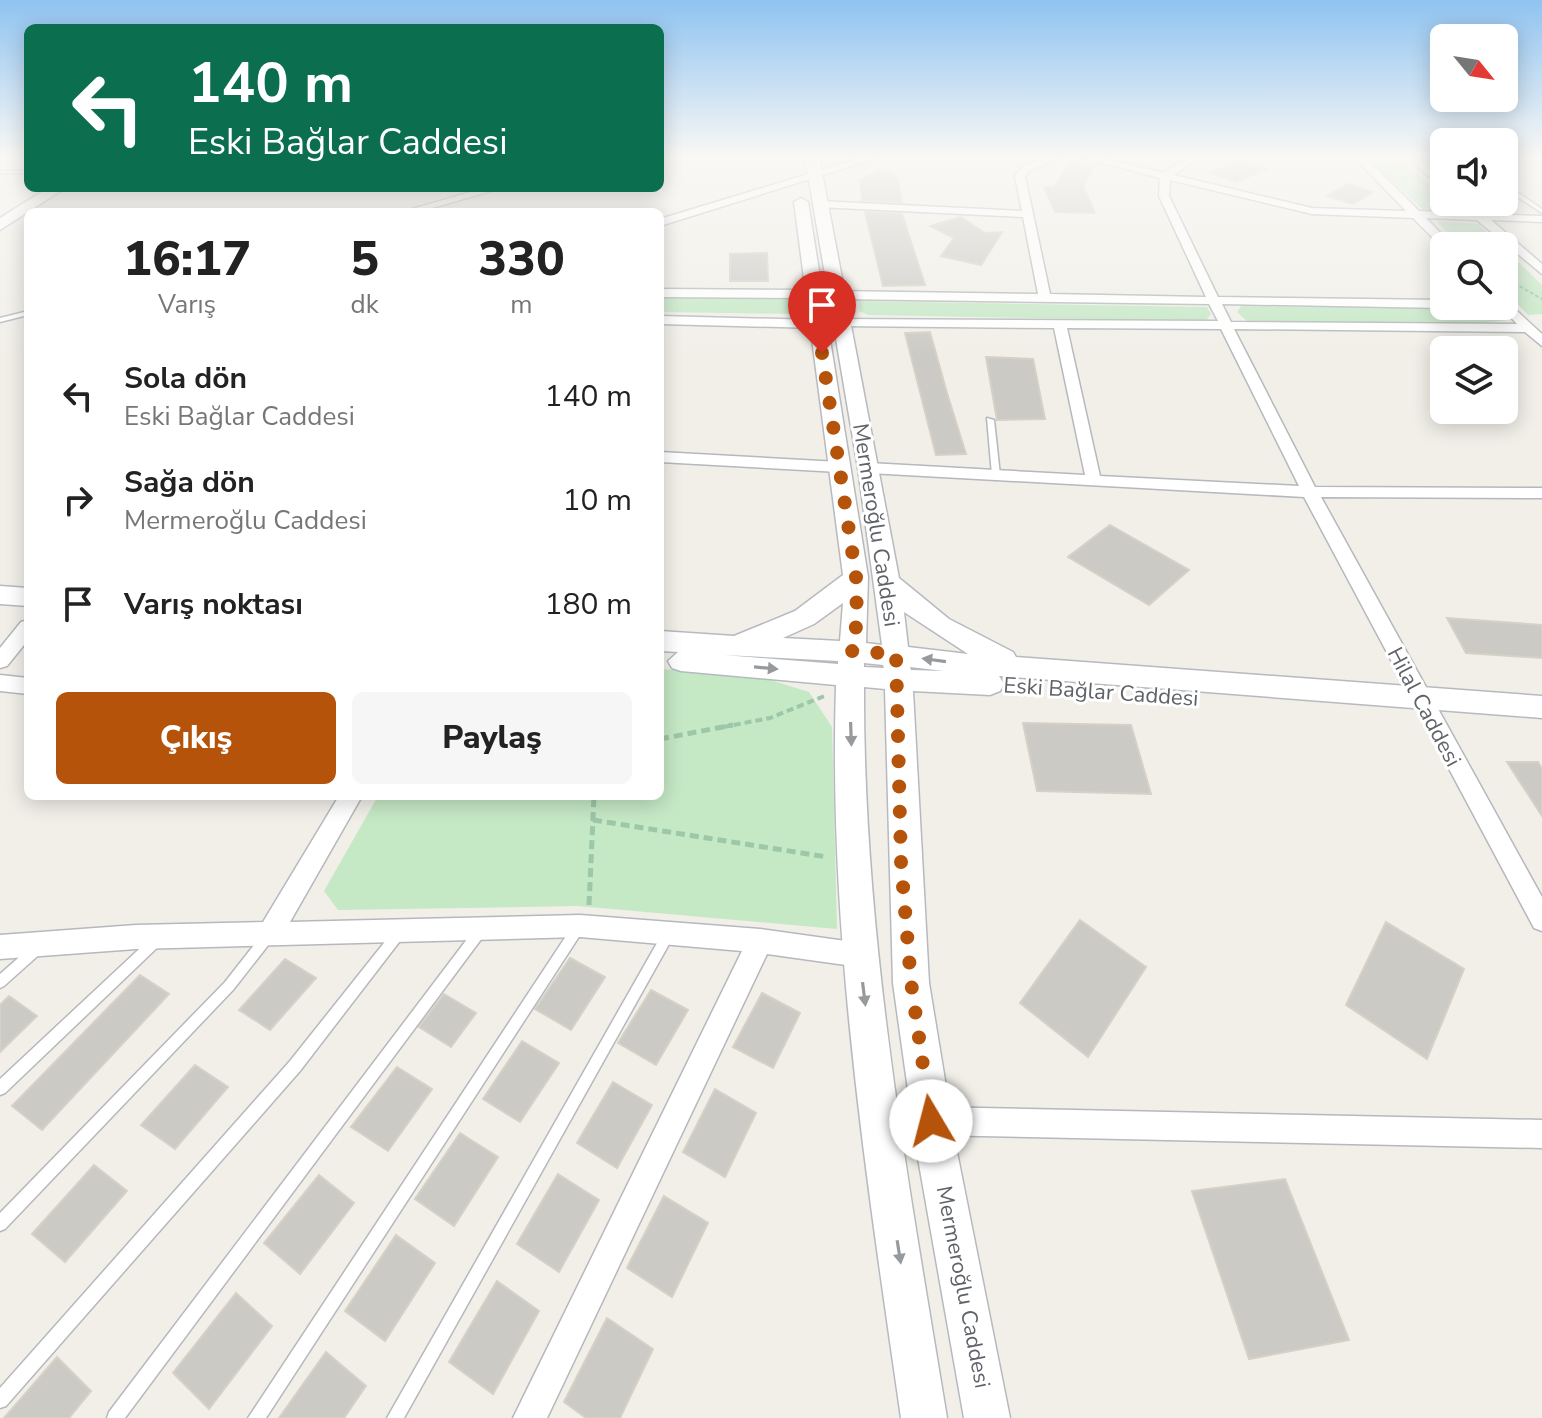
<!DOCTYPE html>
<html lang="tr">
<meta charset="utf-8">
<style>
body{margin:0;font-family:"Nunito Sans",sans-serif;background:#f6f6f6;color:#222;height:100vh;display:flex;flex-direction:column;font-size:30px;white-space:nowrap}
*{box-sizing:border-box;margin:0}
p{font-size:26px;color:#767676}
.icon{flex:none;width:44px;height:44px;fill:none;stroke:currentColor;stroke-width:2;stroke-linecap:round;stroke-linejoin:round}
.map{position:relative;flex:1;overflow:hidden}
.side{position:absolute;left:24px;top:208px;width:640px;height:592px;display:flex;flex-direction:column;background:#fff;border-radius:12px;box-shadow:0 4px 20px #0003}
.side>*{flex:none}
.top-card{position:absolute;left:24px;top:24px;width:640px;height:168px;border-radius:12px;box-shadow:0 4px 20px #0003;background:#0b6e4f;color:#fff;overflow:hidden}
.needle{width:52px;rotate:120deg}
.buttons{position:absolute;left:1430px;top:24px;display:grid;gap:16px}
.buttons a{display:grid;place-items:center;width:88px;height:88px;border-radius:12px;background:#fff;box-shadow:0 4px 20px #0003;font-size:40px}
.pin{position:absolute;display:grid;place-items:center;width:68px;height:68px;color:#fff;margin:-82px -34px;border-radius:50% 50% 50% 0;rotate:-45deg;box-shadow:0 0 8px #0007}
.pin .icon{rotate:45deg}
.me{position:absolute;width:88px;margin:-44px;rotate:352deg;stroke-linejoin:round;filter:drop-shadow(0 0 6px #0008)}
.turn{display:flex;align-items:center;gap:28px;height:168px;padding:0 32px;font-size:36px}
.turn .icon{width:104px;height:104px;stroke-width:2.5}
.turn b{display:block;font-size:56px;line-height:68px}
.eta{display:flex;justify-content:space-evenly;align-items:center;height:136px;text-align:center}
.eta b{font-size:48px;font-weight:800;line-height:56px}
.cta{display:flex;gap:16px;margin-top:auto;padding:16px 32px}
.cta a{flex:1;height:92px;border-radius:12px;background:#b45309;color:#fff;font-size:32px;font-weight:800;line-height:92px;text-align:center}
.cta a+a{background:#f6f6f6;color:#222}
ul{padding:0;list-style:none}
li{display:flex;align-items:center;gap:24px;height:104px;padding:0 32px}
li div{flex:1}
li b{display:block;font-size:30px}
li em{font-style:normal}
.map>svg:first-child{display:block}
.green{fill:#c5e8c5}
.building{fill:#cccac5;stroke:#d6d1c6;stroke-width:2}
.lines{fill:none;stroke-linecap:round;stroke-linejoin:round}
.lane-casing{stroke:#b5b8bc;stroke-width:3}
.street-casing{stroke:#b5b8bc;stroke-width:3}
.secondary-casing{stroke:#b6babf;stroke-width:3}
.path-far2{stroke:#9cc7a9;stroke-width:2;stroke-dasharray:4 2;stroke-linecap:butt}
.path-far1{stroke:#9cc7a9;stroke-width:4;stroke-dasharray:7 4;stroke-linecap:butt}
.path{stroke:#9cc7a9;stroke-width:5;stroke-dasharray:9 5;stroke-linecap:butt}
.lane{fill:#fff;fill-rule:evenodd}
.street{fill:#fff;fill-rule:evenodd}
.secondary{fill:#fff;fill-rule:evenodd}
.oneway{fill:#979a9d}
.route{stroke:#b45309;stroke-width:14;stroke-dasharray:0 25.2}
.labels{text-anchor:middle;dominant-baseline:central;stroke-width:6;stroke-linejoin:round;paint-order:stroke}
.street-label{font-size:22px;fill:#5f6368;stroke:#fff}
</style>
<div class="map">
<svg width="1542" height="1418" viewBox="0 0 1542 1418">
<rect width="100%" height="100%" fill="#f1efe8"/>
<path class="green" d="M1367 157H1398L1444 197V202L1462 213 1425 212Z
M1437 222 1478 224 1502 246H1461Z
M1504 248 1542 285V314L1528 315 1504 290Z
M660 298 799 299 802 314 660 312Z
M859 301 1207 307 1211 314 1206 321 868 315 859 311Z
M1241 306 1496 308 1507 320 1473 324 1248 322 1237 312Z
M660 669 757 676 809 692 832 727 837 929 578 906 338 910 324 891 378 796H660Z"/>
<path class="building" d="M1241 160 1267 169 1236 182 1210 173Z
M1071 162 1095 166 1083 186 1095 213 1055 212 1044 187H1054Z
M882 169 897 176 902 202 862 200 860 180Z
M1347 184 1373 192 1353 204 1327 196Z
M865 212 902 214 925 285 883 286Z
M961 217 985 233 1002 232 981 265 941 256 954 238 930 226Z
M767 253 768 281H730V254Z
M930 332 947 393 966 454 936 455 905 333Z
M986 357 1033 359 1045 419 997 420Z
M1110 525 1189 570 1149 605 1068 557Z
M1447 618 1542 625V658L1466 653Z
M1023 723 1131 725 1151 794 1037 791Z
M1507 762H1538L1542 769V816Z
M1080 920 1146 967 1088 1057 1020 1003Z
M1386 922 1464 969 1427 1059 1346 1005Z
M570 958 605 977 571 1030 535 1009Z
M285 959 316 978 270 1030 239 1010Z
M140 975 169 994 42 1130 12 1106Z
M651 990 688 1010 656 1065 618 1043Z
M762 993 800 1013 773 1068 733 1047Z
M444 994 476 1013 451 1047 419 1027Z
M9 996 37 1016 0 1052V1005Z
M522 1041 559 1063 520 1122 483 1099Z
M195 1065 228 1087 175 1149 141 1125Z
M397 1067 432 1089 388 1151 351 1127Z
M613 1082 652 1105 617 1168 577 1143Z
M715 1089 756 1113 725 1177 683 1152Z
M460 1133 498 1157 454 1226 415 1199Z
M94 1165 127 1191 65 1262 32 1234Z
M558 1174 599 1200 559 1272 517 1244Z
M319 1175 354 1203 300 1274 264 1243Z
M1285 1179 1349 1340 1249 1359 1192 1191Z
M664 1196 708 1223 672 1297 627 1268Z
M396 1235 435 1263 385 1341 345 1311Z
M497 1281 539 1311 493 1394 449 1362Z
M236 1293 272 1326 209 1409 173 1373Z
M607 1318 653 1349 620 1418H586L564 1402Z
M326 1352 366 1386 344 1418H279Z
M57 1357 91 1391 69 1418H4Z"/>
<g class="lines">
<g class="lane-casing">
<path id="lane" d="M0 171H28V173H0Z
M1516 194H1520L1542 209V213L1516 196Z
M28 311V315L0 322V318Z
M987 418 994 420 1000 475 996 477 992 475Z
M578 922 582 924 584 928 582 932 266 1418H248L574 924Z
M481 924 485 926 487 930 485 934 125 1418H107L109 1412 477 926Z
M399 927 403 929 405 933 403 937 300 1071 6 1406 0 1408V1388L290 1061 395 929Z
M669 927 673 929 675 933 673 937 404 1418H387L665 929Z
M269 929 273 931 275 935 273 939 233 990 5 1229 0 1231V1213L225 982 265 931Z
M156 935 160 937 162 941 160 945 5 1093 0 1095V1079L152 937Z
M37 943 41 945 43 949 41 953 4 986 0 988V974L33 945Z"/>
</g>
<g class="street-casing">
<path id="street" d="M864 157H880L660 226V219Z
M1048 157H1064L1031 170 1025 176 1050 294 1206 297 1159 196 1160 178 1080 157H1099L1164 173 1187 157H1199L1174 175 1312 208 1406 211 1354 157H1365L1419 211 1470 213 1458 202H1469L1483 214 1542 216V222L1491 220 1542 264V274L1477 220 1426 218 1453 246H1444V249L1413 218 1312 214 1170 180 1169 196 1218 297 1444 300V306H1449L1444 308 1222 304 1231 322 1517 324 1500 306H1504V299L1542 334V346L1525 332 1234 329 1315 487 1542 488V498L1321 497 1542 897V931L1534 928 1304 497 869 473 861 468 869 463 1085 475 1054 328 842 326 836 322 837 319 1218 321 1209 304 837 299 831 295 837 291 1038 294 1023 217 819 207 814 204 819 201 1022 211 1015 176 1023 166ZM1067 328 1221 329 1299 486 1100 476Z
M1406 157H1417L1444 181V189Z
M485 188H502L418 212 412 209Z
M660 289 813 290 819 294 813 298 660 297Z
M660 316 817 320 823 324 817 328 660 324Z
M660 452 839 462 847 467 839 472 660 462Z
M28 620V640L7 666 0 668V648L21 622Z
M0 675 28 678V694L0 691Z
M339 796H362L290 922 580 915 760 929 860 943 869 947 872 955 869 963 860 967 767 954 547 1418H513L742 951 580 937 136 949 0 959V935L136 925 263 922Z
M931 1107 1542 1120V1148L931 1135 921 1131 917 1121 921 1111Z"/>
</g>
<g class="secondary-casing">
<path id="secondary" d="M805 157H819L899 578 949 619 1013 652 1016 657 1542 696V718L999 676 1004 684 1000 691 990 695 913 691 929 983 956 1147 1010 1418H964L916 1147 893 983 885 689 864 687C863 934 907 1175 947 1418H901C866 1174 828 932 836 685L681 671 672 668 668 661 678 652 660 651V631L734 636 795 611 843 575 794 202 801 198 808 202 868 577 866 643 882 645 858 468ZM843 603 840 641 783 638 814 624ZM904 612 968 654 908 647ZM724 655 838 661V664ZM864 663 883 665 884 668 864 667ZM910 667 944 671 911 670Z
M48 188H65L0 230V218Z
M0 586 28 588V606L0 604Z"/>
</g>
<path class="path-far2" d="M1462 239 1469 246
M1504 266 1517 268
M1504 277 1542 299"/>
<path class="path-far1" d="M723 727 770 718 827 695"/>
<path class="path" d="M660 739 733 725
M593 820 827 857
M589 905 594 796"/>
<use href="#lane" class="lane"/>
<use href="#street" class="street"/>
<use href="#secondary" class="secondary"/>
</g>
<defs><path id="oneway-solid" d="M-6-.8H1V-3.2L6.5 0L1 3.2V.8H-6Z" transform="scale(2)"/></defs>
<g class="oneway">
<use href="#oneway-solid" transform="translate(934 660) rotate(-172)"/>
<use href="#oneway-solid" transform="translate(766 668) rotate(5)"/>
<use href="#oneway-solid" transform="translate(851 734) rotate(88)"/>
<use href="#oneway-solid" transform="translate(864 994) rotate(83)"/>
<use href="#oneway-solid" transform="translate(899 1252) rotate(81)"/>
</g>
<linearGradient id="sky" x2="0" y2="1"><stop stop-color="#8fc3f1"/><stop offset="0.44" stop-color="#f9f8f5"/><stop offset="1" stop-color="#f9f8f5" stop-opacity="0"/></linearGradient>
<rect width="1542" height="356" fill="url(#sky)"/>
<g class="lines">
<path class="route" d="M822 353 856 577 857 622 851 651 896 654 901 862 911 982 931 1121"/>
</g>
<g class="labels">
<g class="street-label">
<text transform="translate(876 525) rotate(81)">Mermeroğlu Caddesi</text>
<text transform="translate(1101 692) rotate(4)">Eski Bağlar Caddesi</text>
<text transform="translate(1424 707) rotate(62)">Hilal Caddesi</text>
<text transform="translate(963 1287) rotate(79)">Mermeroğlu Caddesi</text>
</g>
</g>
</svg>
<div class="buttons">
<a><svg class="needle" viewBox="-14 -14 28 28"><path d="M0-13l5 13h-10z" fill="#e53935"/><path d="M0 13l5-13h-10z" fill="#767676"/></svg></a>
<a><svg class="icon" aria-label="sound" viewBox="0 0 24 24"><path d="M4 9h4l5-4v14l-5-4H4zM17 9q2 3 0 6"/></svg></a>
<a><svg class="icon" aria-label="search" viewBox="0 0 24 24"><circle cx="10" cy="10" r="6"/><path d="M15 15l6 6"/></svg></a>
<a><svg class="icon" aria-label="layers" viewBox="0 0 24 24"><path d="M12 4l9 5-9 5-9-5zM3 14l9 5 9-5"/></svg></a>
</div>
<div class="pin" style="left:822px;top:353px;background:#d93025"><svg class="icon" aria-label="arrive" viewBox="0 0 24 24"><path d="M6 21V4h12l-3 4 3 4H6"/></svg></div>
<svg class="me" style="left:931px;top:1121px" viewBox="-20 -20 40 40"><circle r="19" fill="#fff"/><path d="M0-13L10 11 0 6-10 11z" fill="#b45309"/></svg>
<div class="top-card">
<div class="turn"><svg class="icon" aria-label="left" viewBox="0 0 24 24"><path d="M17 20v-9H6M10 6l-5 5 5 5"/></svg><div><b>140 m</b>Eski Bağlar Caddesi</div></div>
</div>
<section class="side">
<div class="eta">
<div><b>16:17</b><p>Varış</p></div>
<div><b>5</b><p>dk</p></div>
<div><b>330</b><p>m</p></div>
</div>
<ul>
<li><svg class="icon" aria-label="left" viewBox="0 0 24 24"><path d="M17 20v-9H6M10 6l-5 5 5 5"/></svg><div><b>Sola dön</b><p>Eski Bağlar Caddesi</p></div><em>140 m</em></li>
<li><svg class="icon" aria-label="right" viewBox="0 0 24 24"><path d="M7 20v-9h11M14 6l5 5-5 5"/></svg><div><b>Sağa dön</b><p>Mermeroğlu Caddesi</p></div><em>10 m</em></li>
<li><svg class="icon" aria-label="arrive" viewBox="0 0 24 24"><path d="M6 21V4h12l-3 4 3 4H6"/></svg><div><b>Varış noktası</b></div><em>180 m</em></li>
</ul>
<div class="cta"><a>Çıkış</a><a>Paylaş</a></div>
</section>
</div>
